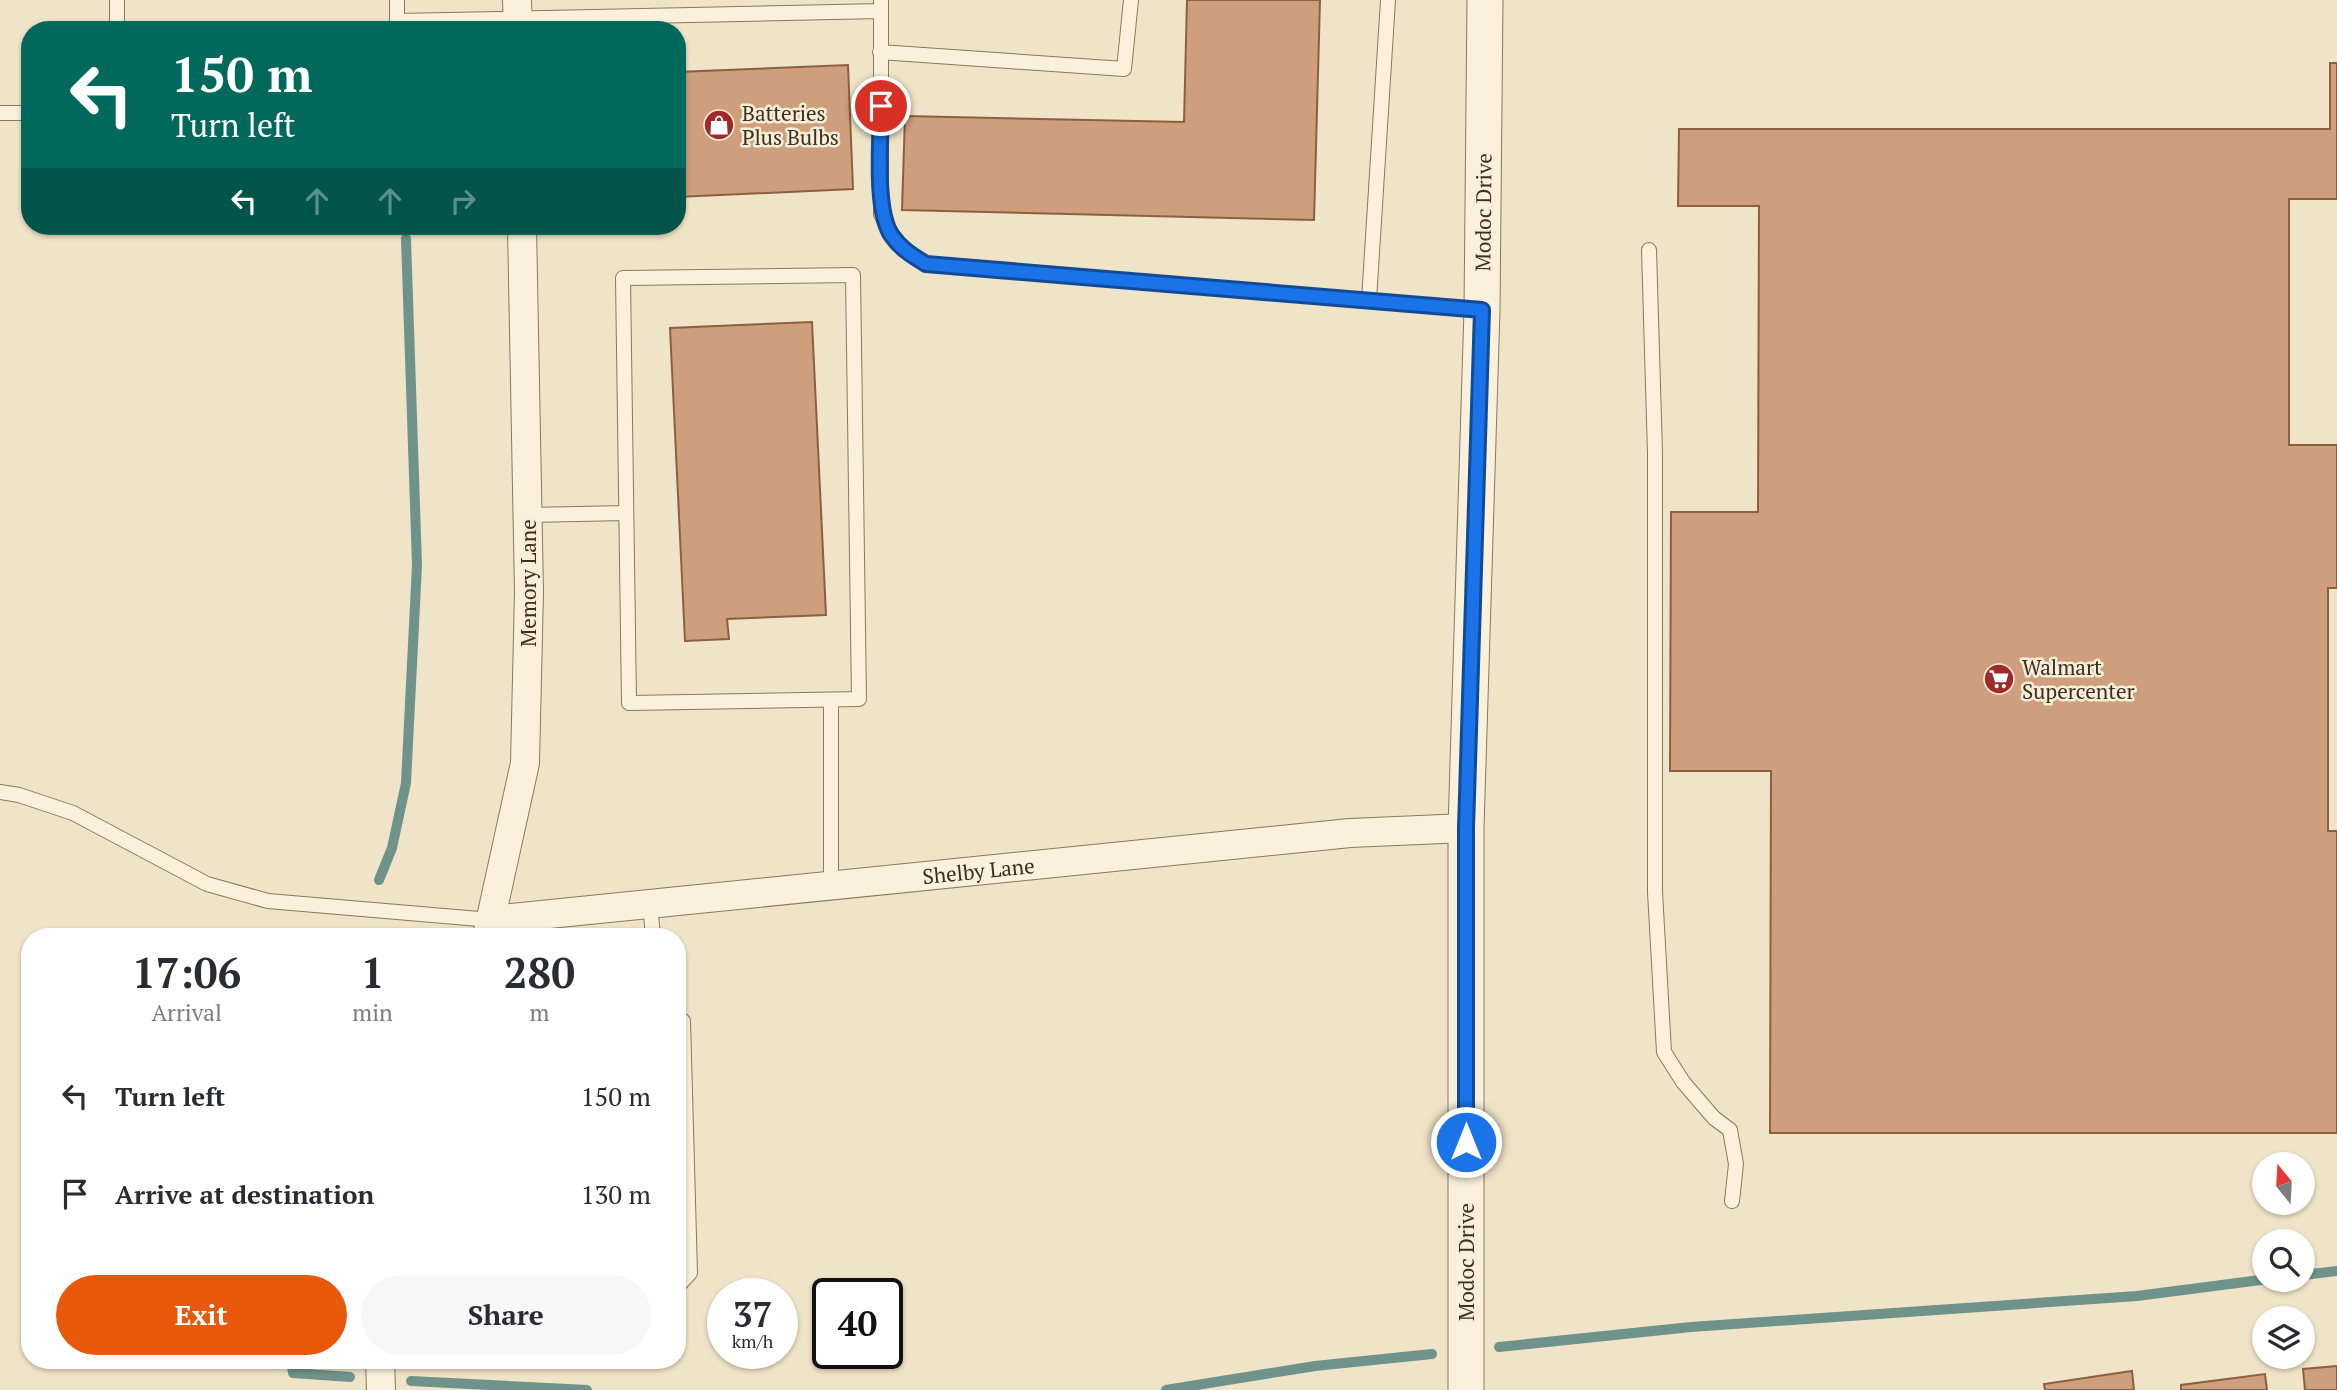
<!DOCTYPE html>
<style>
body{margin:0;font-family:"PT Serif",serif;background:#f7f7f7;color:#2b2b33;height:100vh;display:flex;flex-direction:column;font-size:26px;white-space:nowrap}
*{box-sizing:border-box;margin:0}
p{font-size:23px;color:#7c7c81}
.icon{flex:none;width:38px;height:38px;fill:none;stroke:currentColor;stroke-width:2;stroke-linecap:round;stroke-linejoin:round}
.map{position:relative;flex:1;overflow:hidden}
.panel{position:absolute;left:21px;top:928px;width:665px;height:441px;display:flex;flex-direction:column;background:#fff;border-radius:28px;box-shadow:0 2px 5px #0004}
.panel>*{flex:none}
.banner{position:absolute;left:21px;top:21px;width:665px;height:214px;border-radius:28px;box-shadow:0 2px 5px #0004;background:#00695c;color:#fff;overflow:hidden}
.needle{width:46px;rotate:342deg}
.controls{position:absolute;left:2252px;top:1152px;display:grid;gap:14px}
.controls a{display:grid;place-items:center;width:63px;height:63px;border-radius:50%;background:#fff;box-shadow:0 2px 5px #0004;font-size:35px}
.speed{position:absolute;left:707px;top:1278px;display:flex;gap:14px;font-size:35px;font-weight:700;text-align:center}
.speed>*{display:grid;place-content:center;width:91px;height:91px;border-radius:50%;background:#fff;box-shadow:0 2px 5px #0004;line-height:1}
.speed small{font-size:18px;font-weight:400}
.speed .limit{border:4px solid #111;border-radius:10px;background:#fff;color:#111}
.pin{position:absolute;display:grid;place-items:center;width:60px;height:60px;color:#fff;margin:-30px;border:4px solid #fff;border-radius:50%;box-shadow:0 2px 7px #0007}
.me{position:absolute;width:77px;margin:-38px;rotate:0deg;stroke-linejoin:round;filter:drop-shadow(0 0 5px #0008)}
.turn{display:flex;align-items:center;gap:24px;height:147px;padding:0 35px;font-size:32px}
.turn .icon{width:91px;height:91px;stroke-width:2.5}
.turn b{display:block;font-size:49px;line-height:60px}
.lanes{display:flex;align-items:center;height:66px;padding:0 35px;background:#0003;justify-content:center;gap:35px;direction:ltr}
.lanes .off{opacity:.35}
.eta{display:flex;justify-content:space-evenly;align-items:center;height:119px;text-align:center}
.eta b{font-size:42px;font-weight:600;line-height:49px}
.primary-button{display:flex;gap:14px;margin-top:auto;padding:14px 35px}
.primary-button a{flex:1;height:80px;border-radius:42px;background:#ea580c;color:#fff;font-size:28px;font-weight:600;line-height:80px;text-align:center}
.primary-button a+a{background:#f7f7f7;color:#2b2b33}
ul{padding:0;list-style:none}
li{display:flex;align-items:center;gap:21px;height:98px;padding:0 35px}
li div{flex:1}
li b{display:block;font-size:26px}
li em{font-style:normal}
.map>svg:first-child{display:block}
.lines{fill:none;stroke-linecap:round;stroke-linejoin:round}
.stream{stroke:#6f938a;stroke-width:10}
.building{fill:#cf9f7d;stroke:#8d5f41;stroke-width:2}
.service-casing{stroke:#8d765c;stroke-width:16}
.minor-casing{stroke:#8d765c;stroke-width:30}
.tertiary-casing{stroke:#8d765c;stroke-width:37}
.service{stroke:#faf1dc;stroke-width:14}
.minor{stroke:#faf1dc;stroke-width:28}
.tertiary{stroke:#faf1dc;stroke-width:35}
.route-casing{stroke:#114b97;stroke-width:18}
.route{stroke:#1a73e8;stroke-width:12}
.labels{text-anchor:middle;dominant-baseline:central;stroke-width:5;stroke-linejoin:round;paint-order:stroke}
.poi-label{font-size:21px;fill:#3d2e20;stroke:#f7eed8;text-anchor:start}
.street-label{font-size:21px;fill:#3d2e20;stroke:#f7eed8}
</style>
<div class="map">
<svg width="2337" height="1390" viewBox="0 0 2337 1390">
<rect width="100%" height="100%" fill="#f0e4c8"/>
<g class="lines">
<path class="stream" d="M379 880 392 848 406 783 417 565 406 239
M2303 1275 2337 1271
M1499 1347 1691 1327 2137 1296 2268 1279
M291 1360 293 1373 350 1377
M411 1381 587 1390
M1166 1390 1315 1366 1432 1354"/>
</g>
<path class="building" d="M1187 0H1320L1314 220 902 210 905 116 1184 122Z
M2330 63H2337V199H2289V445H2337V588H2328V831H2337V1133H1770L1771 771H1670L1671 512H1758L1759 206H1678L1679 129H2330Z
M848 65 853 189 677 197V72Z
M812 322 826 615 727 619 729 639 685 641 670 328Z
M2337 1366V1390H2305L2303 1369Z
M2132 1371 2134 1390H2045L2044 1384Z
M2265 1374 2267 1390H2181V1385Z"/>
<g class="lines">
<g class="service-casing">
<path id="service" d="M117 0V30
M397 0V21L881 11
M881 0V214C893 240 902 249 926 264L1482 310
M880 52 1124 69 1131 0
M0 113H30
M1649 250 1655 453V892L1664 1052 1683 1082 1714 1118 1730 1130 1736 1164 1732 1201
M853 275 859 699 629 703 623 278Z
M1369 300 1388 0
M528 515 626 513
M0 792 19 795 73 813 207 884 268 901 491 920
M831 886V700
M650 904 653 936
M677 1021H683L690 1273 677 1287"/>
</g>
<g class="minor-casing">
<g id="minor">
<path d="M517 0 518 30"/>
<path id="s1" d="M491 920 1350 833 1466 828"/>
<path d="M487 936 525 763 529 592 522 226"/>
<path d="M380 1360 381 1390"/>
</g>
</g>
<g class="tertiary-casing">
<g id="tertiary">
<path id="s2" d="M1466 1390V828L1482 310 1485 0"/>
</g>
</g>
<use href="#service" class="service"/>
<use href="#minor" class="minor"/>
<use href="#tertiary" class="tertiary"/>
</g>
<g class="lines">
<g class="route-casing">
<path id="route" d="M881 106C881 139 874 211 892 236 901 249 913 256 926 264L1482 310 1466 828V1142"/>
</g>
<use href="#route" class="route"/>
</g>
<defs>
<g id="shop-disc" transform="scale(1.575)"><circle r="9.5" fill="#9e2a2b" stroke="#f7eed8"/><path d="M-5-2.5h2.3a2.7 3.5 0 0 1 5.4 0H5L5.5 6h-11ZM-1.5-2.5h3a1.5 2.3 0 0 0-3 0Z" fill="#fff"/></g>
<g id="supermarket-disc" transform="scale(1.575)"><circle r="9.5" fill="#9e2a2b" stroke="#f7eed8"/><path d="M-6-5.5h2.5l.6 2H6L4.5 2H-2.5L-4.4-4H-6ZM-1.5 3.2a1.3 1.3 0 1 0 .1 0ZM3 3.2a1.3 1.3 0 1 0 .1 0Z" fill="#fff"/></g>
</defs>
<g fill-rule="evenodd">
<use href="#shop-disc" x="719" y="125"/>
<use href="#supermarket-disc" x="1999" y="679"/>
</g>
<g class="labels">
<g class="poi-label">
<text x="742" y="113">Batteries<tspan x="742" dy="24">Plus Bulbs</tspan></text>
<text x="2022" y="667">Walmart<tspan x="2022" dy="24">Supercenter</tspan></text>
</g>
<g class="street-label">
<text stroke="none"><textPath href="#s2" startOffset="1178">Modoc Drive</textPath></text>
<text transform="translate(528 583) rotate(-90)">Memory Lane</text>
<text stroke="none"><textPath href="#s1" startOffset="490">Shelby Lane</textPath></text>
<text transform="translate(1466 1262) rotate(-90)">Modoc Drive</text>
</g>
</g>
</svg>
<div class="controls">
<a><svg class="needle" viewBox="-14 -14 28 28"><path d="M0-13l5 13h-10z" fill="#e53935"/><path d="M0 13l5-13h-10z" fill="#7c7c81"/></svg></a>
<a><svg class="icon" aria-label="search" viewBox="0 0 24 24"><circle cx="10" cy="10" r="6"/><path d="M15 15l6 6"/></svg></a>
<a><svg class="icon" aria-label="layers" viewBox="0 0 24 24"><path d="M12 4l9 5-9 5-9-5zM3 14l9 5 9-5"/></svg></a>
</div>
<div class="speed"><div>37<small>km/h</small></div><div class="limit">40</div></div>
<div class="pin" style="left:881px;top:106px;background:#d93025"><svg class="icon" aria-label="arrive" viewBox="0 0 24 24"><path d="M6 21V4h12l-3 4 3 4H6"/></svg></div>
<svg class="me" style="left:1466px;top:1142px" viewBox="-20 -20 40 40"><circle r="17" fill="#1a73e8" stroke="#fff" stroke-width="3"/><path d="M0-11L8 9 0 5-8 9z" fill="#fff"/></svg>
<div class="banner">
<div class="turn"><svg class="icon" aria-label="left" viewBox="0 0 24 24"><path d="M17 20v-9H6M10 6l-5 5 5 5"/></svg><div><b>150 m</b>Turn left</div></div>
<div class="lanes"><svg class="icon" aria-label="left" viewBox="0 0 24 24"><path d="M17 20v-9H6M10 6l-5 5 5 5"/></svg><svg class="icon off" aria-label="ahead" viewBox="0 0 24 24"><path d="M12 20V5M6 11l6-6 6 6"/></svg><svg class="icon off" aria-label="ahead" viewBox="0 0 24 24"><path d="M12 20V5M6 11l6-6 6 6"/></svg><svg class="icon off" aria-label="right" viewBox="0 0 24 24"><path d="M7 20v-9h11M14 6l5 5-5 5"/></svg></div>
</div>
<section class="panel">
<div class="eta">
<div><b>17:06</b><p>Arrival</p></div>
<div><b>1</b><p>min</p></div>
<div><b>280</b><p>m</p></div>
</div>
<ul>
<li><svg class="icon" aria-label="left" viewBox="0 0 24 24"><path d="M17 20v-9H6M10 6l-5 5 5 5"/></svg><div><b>Turn left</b></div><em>150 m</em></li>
<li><svg class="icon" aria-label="arrive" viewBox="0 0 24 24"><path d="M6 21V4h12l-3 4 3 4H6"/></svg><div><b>Arrive at destination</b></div><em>130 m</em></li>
</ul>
<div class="primary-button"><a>Exit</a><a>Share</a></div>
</section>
</div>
